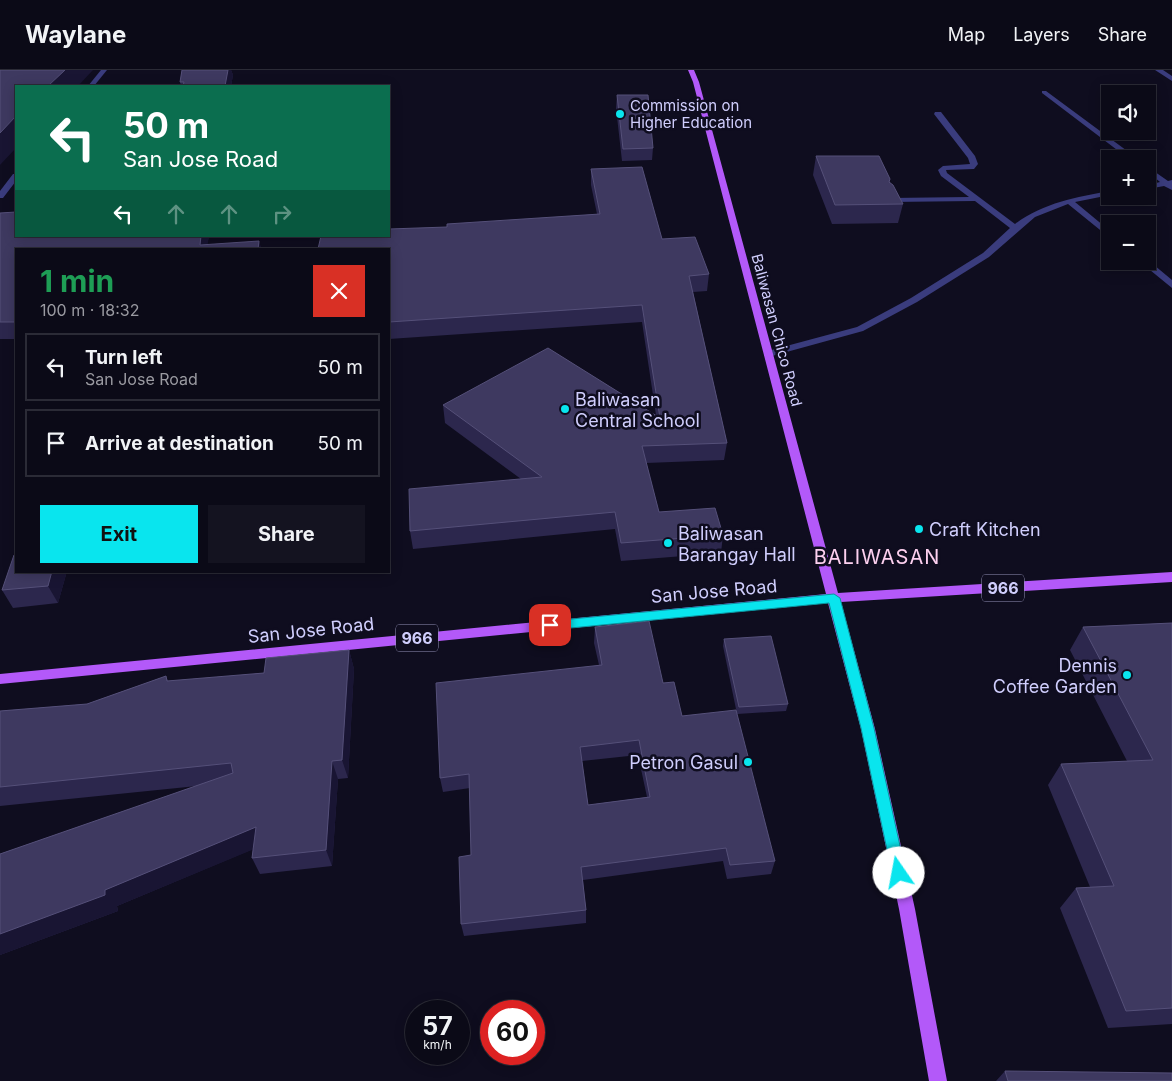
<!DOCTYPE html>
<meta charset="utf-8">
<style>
body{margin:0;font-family:Inter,sans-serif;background:#141320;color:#f1f3f6;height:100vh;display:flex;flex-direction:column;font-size:19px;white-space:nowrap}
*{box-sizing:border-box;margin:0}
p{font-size:16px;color:#9a9aa1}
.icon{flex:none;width:28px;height:28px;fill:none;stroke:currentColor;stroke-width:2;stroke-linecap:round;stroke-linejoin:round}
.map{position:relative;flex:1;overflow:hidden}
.panel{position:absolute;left:15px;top:178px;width:375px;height:325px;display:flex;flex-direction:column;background:#0b0a17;border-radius:0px;box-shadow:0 2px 12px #0003,0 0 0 1px #2b2b36}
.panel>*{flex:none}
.guide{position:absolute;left:15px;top:15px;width:375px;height:152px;border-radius:0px;box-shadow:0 2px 12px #0003,0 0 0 1px #2b2b36;background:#0b6e4f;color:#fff;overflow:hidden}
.controls{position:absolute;left:1101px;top:15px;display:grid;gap:10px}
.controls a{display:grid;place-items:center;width:55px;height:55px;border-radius:0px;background:#0b0a17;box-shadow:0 2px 12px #0003,0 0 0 1px #2b2b36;font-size:25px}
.speed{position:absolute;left:405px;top:930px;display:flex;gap:10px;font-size:25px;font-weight:700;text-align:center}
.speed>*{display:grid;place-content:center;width:65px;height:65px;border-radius:50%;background:#0b0a17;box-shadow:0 2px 12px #0003,0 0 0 1px #2b2b36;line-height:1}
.speed small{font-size:12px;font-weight:400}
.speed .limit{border:8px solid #d22;background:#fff;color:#111}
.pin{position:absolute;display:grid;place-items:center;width:42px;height:42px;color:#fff;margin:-21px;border-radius:10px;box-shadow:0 2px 8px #0006}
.me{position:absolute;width:55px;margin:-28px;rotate:348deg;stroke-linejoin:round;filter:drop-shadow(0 0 4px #0008)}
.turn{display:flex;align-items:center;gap:18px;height:105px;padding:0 25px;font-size:22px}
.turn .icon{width:65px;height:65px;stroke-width:2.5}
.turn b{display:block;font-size:35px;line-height:42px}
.lanes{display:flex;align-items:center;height:48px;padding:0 25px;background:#0003;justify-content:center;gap:25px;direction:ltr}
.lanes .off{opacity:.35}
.round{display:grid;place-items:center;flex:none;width:52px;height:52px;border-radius:0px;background:#141320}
.head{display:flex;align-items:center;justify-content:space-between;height:85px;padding:0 25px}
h1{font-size:30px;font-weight:700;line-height:38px;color:#1e9e55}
.cta{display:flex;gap:10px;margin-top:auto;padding:10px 25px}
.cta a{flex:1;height:58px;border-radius:0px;background:#09e5ee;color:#111;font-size:20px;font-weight:700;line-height:58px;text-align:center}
.cta a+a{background:#141320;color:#f1f3f6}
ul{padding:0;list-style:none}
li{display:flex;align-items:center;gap:15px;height:68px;margin:0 10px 8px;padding:0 15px;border:2px solid #2b2b36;border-radius:0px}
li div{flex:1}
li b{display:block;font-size:19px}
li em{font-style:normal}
header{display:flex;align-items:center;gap:30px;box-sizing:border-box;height:70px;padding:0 25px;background:#0b0a17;border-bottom:1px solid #2b2b36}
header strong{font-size:24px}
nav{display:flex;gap:28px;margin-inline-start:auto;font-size:18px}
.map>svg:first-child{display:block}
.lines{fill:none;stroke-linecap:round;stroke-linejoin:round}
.minor{fill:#3a3c7d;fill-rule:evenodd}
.major{fill:#b359f9;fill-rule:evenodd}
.wall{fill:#2c274d;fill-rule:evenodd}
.shaded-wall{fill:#191533}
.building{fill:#3e3960;stroke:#555079;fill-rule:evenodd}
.route{fill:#09e5ee;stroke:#06959b}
.poi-dot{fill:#09e5ee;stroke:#0f0d1f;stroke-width:2}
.labels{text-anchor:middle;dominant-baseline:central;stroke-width:5;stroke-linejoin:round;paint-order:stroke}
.far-poi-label{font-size:15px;fill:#d0cefd;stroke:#0f0d1f;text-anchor:start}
.far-street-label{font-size:15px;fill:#d0cefd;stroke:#0f0d1f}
.shield{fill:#0f0d1f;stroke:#9694ba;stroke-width:1}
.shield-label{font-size:16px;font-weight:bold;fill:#d0cefd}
.poi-label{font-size:18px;fill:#d0cefd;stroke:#0f0d1f;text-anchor:start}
.street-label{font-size:18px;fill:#d0cefd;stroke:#0f0d1f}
.quarter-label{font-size:20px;letter-spacing:1px;fill:#fdd0ef;stroke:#0f0d1f}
</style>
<header>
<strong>Waylane</strong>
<nav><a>Map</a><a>Layers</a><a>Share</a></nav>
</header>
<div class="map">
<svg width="1172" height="1011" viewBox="0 0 1172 1011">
<rect width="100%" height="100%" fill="#0f0d1f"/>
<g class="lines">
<path class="minor" d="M101 0H107L94 16H88Z
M1155 0H1163L1172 6V11Z
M1042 21H1046L1138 89H1129L1042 23Z
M935 42H941L975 86 978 94 974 99 946 100 947 103 1015 154C1043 133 1076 127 1110 121V125L1075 132 1110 161V168L1068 134 1035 147 989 187 917 232 863 261 772 286H764V282L857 257 911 228 983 183 1010 158 975 131 890 132 886 130 890 128 969 127 941 106 938 100 943 96 970 94 968 88 934 44Z
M1148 97 1168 111 1172 110V120L1164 116 1148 119V115L1160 112 1148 102Z
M13 104H16V111L3 128H0V121Z
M1148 190 1172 210V218L1139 191Z"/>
<path class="major" d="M688 0H694L699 12 838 523 1172 502V512L841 532 875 659 915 839 947 1011H929L899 839 861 659 828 533 0 614V604L826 524 693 12Z"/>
</g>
<path class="wall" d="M182 0H231L233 5 231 16H181L180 12Z
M617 25 653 78 652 90 622 91 616 38Z
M816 86 890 112 903 134 898 153 832 154 813 105Z
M591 99 662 169 709 204 707 221 693 222 727 373 724 390 646 393 659 442 723 465 721 483 621 491 615 459 413 479 410 461 521 409 445 353 443 335 656 345 642 252 389 269V179L447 157 597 144 591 115Z
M0 143 209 166 207 175 259 171 261 179H16V269H0Z
M67 501 58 533 13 538 2 520Z
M1172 553V954L1108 958 1060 838 1076 818 1090 817 1048 715 1061 694 1127 691 1070 580 1083 557Z
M595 557 663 613 682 646 775 791 771 804 727 809 723 791 583 810 586 840V853L464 866 461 854 471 785 470 718 443 722 440 708 599 595 594 573ZM638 685 647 727 588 735 582 691Z
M724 569 788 634 786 641 737 644 723 576Z
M349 580 354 599 348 708 338 709 332 796 260 804 252 788 253 779 117 836 118 841 0 885V784L197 716 0 736V641L87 634 166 606 168 611 264 603Z
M1005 1001 1172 1011H996Z"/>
<path class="shaded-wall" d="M65 0H93L78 16H48Z
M226 0H231L233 5 231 16H225Z
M16 46V78L0 95V63Z
M201 166H209L207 179 200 175Z
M259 171 261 179H258Z
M52 501H67L58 533 48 516Z
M349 580 354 599 348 708 342 690Z
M332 691 338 709 332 796 326 780Z
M256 757 264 775 117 836 118 841 0 885V864Z"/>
<path class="building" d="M0 0H65L48 16H16V46L0 63Z
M182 0H228L225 16H183L184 12H180Z
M617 25H648L653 78 623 79Z
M816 86H879L890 109 889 112 893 115 903 134 835 135Z
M642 97 662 169 695 167 709 204 689 206 727 373 642 376 659 442 715 438 723 465 621 473 615 442 410 461 409 419 542 407 443 335 548 278 660 348 642 235 389 252V179H318L321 166H389V159L447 157V154L600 144 591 99Z
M16 142V166H201L200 175 259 171 258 179H16V252H0V143Z
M14 485H16V501H52L48 516 2 520Z
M649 551 663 613 674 612 682 646 736 640 775 791 730 795 726 778 581 797 586 840 461 854 459 787 471 785 469 704 440 708 436 613 602 595 595 557ZM639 670 650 727 588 735 580 677Z
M1172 553V938L1126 941 1076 818 1114 816 1061 694 1153 690 1083 557Z
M771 566 788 634 739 637 724 569Z
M349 580 342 690 332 691 326 780 252 788 256 757 105 820V825L0 864V784L233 703 231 693 0 717V641L87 634 166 606 167 611 264 603 266 588Z
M1005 1001 1172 1003V1011H1008Z"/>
<path class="route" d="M834 524 840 528 874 658 906 803 904 807 899 809 894 807 892 803 861 658 829 533 550 560 544 555 550 551Z"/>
<g class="poi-dot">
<circle cx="620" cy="44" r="5"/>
<circle cx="565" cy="339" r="5"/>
<circle cx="919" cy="459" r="5"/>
<circle cx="668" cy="473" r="5"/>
<circle cx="1127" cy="605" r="5"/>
<circle cx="748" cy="692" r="5"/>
</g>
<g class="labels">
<g class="far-poi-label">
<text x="630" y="35">Commission on<tspan x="630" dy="17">Higher Education</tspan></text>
</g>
<g class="far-street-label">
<text transform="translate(777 260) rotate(75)">Baliwasan Chico Road</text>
</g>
<g class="shield">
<rect x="982" y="504.5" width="42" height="27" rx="4"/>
<rect x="396" y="554.5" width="42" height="27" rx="4"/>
</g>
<g class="shield-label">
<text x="1003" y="518">966</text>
<text x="417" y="568">966</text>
</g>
<g class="poi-label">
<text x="575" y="329">Baliwasan<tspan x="575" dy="21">Central School</tspan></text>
<text x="929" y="459">Craft Kitchen</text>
<text x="678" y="463">Baliwasan<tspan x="678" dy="21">Barangay Hall</tspan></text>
<text x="1117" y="595" text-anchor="end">Dennis<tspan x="1117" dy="21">Coffee Garden</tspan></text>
<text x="738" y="692" text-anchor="end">Petron Gasul</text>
</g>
<g class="street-label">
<text transform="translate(714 521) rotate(-5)">San Jose Road</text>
<text transform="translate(311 560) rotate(-6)">San Jose Road</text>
</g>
<g class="quarter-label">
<text x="877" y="487">BALIWASAN</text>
</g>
</g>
</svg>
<div class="controls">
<a><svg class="icon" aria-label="sound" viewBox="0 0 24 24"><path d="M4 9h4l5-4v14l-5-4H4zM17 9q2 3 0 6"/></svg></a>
<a>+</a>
<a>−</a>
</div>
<div class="speed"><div>57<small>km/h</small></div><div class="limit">60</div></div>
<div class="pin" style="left:550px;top:555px;background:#d93025"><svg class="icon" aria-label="arrive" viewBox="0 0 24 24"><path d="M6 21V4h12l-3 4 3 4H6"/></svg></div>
<svg class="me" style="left:899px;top:803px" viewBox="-20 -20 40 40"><circle r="19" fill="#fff"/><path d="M0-13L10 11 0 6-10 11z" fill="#09e5ee"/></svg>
<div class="guide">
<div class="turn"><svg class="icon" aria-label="left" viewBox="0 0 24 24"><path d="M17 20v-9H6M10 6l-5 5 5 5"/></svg><div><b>50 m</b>San Jose Road</div></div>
<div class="lanes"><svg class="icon" aria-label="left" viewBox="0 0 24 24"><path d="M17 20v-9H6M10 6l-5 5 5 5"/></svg><svg class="icon off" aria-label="ahead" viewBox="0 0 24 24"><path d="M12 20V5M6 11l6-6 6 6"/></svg><svg class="icon off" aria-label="ahead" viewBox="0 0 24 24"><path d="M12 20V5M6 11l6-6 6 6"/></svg><svg class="icon off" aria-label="right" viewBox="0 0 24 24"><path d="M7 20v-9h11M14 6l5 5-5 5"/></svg></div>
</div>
<section class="panel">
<div class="head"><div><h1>1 min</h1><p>100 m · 18:32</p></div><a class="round" style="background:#d93025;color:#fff"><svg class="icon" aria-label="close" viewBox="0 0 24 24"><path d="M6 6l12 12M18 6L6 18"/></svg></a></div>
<ul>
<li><svg class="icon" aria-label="left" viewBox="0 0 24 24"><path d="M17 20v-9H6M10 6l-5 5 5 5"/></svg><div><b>Turn left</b><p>San Jose Road</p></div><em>50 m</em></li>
<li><svg class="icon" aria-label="arrive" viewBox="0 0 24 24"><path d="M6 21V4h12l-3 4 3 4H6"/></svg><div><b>Arrive at destination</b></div><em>50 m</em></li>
</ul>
<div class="cta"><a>Exit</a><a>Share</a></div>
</section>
</div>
